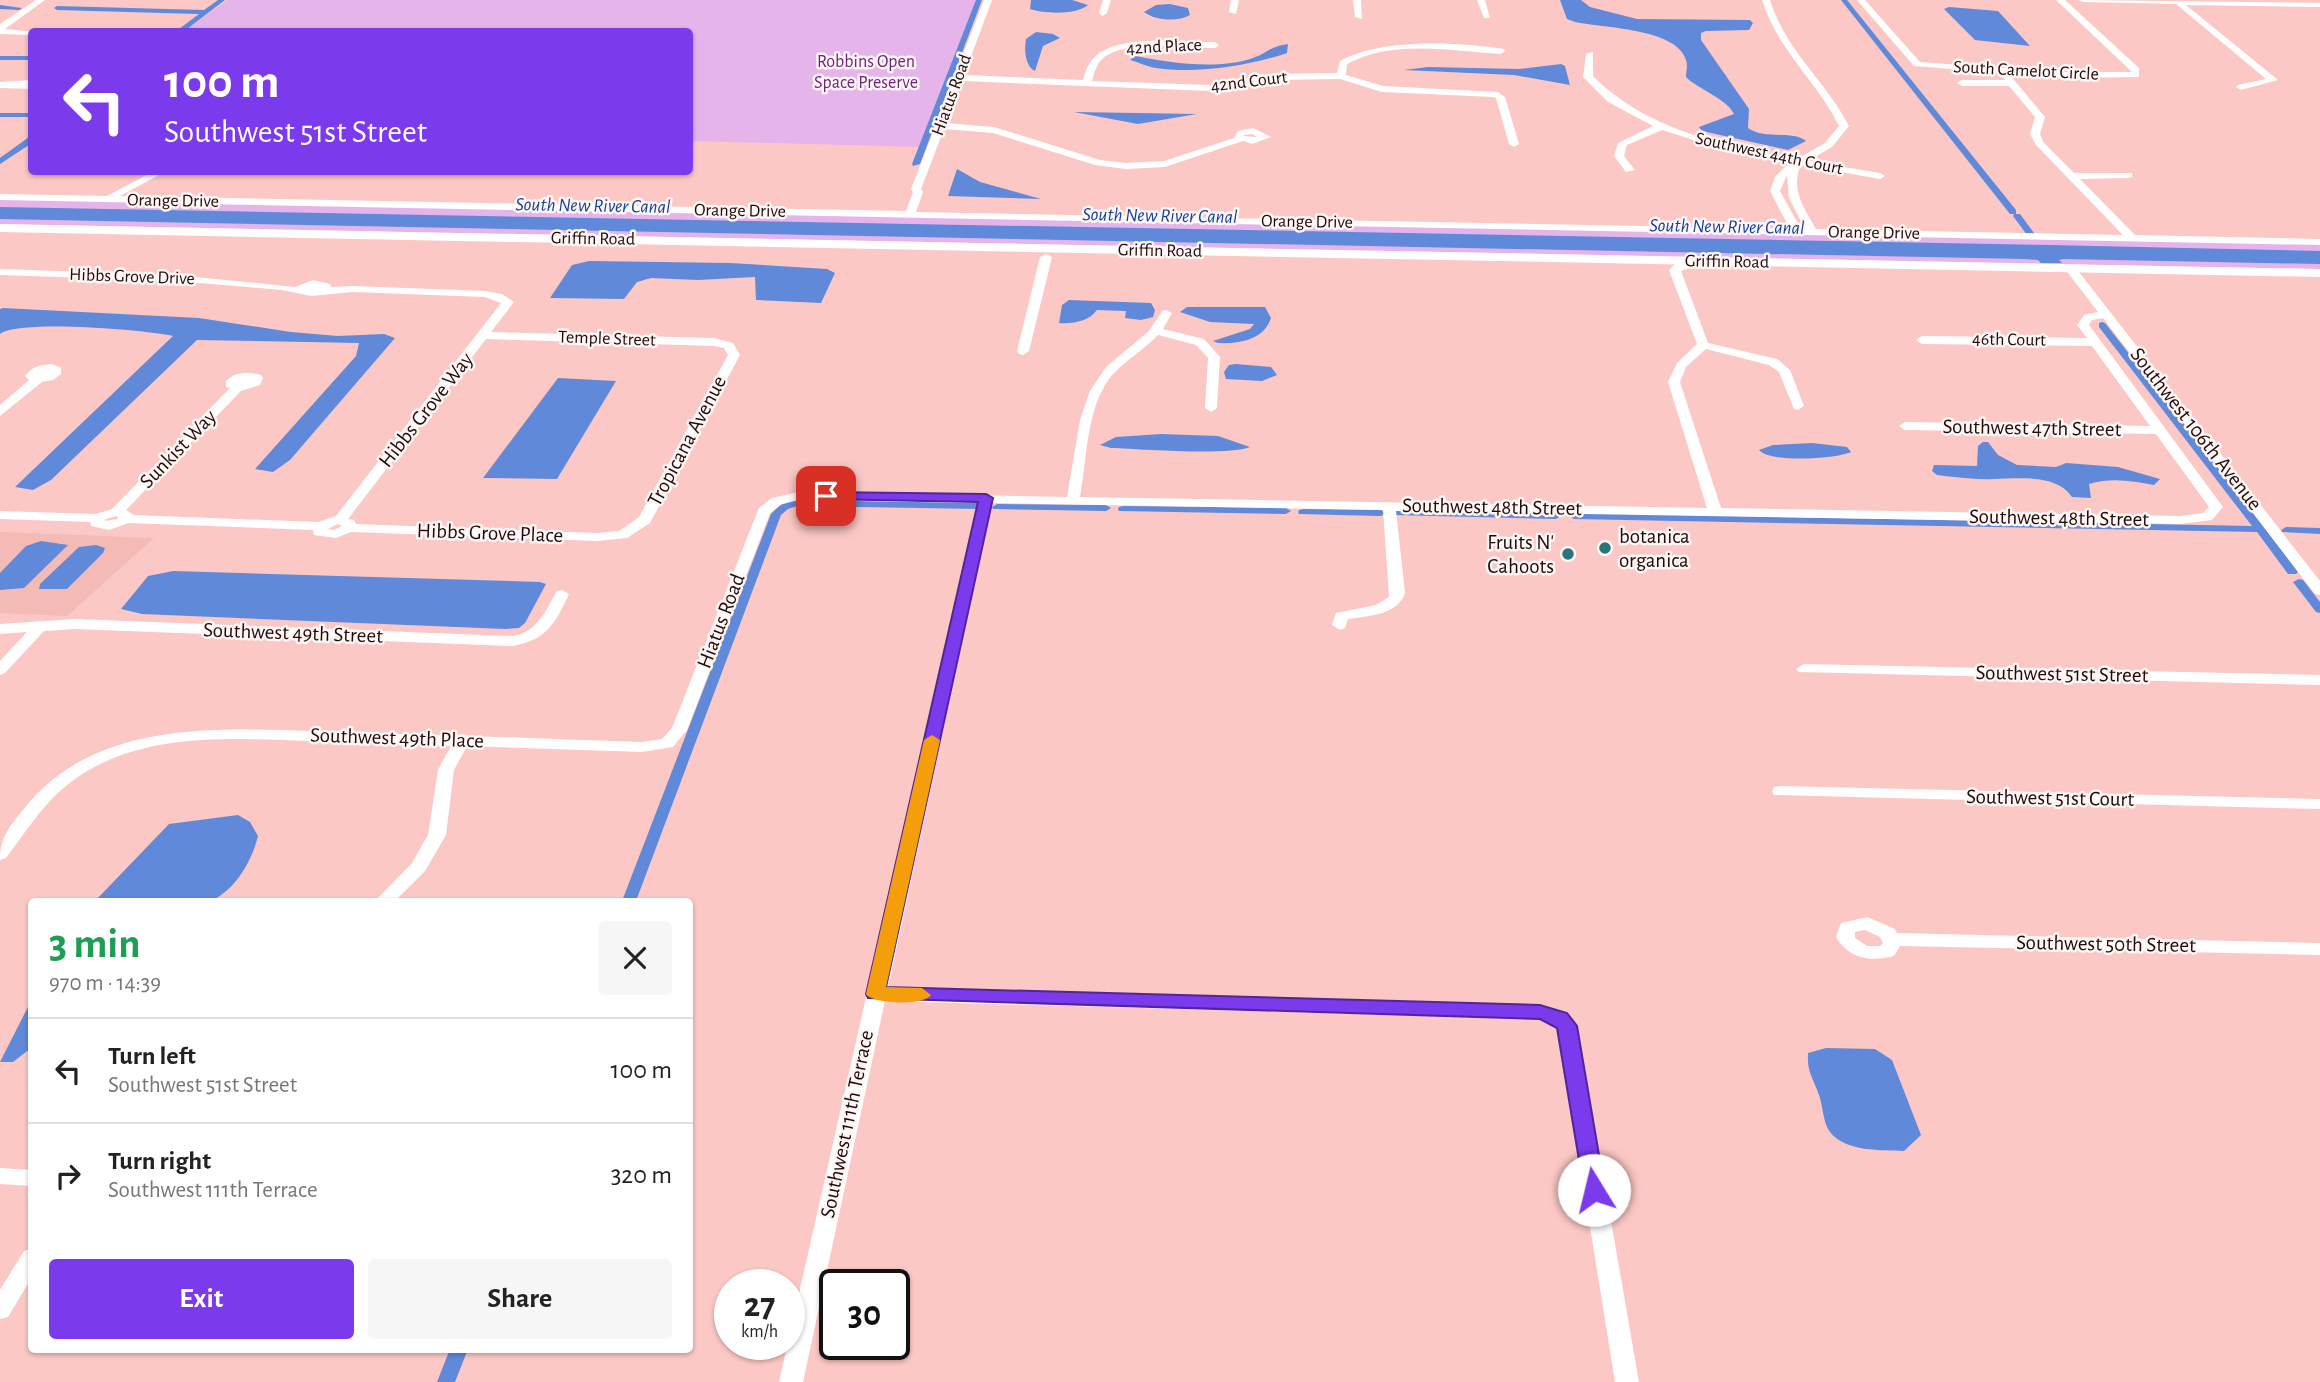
<!DOCTYPE html>
<meta charset="utf-8">
<style>
body{margin:0;font-family:"Alegreya Sans",sans-serif;background:#f6f6f6;color:#222;height:100vh;display:flex;flex-direction:column;font-size:26px;white-space:nowrap}
*{box-sizing:border-box;margin:0}
p{font-size:23px;color:#767676}
.icon{flex:none;width:38px;height:38px;fill:none;stroke:currentColor;stroke-width:2;stroke-linecap:round;stroke-linejoin:round}
.map{position:relative;flex:1;overflow:hidden}
.panel{position:absolute;left:28px;top:898px;width:665px;height:455px;display:flex;flex-direction:column;background:#fff;border-radius:7px;box-shadow:0 2px 5px #0004}
.panel>*{flex:none}
.banner{position:absolute;left:28px;top:28px;width:665px;height:147px;border-radius:7px;box-shadow:0 2px 5px #0004;background:#7c3aed;color:#fff;overflow:hidden}
.speed{position:absolute;left:714px;top:1269px;display:flex;gap:14px;font-size:35px;font-weight:700;text-align:center}
.speed>*{display:grid;place-content:center;width:91px;height:91px;border-radius:50%;background:#fff;box-shadow:0 2px 5px #0004;line-height:1}
.speed small{font-size:18px;font-weight:400}
.speed .limit{border:4px solid #111;border-radius:10px;background:#fff;color:#111}
.pin{position:absolute;display:grid;place-items:center;width:60px;height:60px;color:#fff;margin:-30px;border-radius:14px;box-shadow:0 4px 10px #0006}
.me{position:absolute;width:77px;margin:-38px;rotate:351deg;stroke-linejoin:round;filter:drop-shadow(0 0 5px #0008)}
.turn{display:flex;align-items:center;gap:24px;height:147px;padding:0 21px;font-size:32px}
.turn .icon{width:91px;height:91px;stroke-width:2.5}
.turn b{display:block;font-size:49px;line-height:60px}
.round{display:grid;place-items:center;flex:none;width:74px;height:74px;border-radius:7px;background:#f6f6f6}
.head{display:flex;align-items:center;justify-content:space-between;height:119px;padding:0 21px}
h1{font-size:42px;font-weight:700;line-height:52px;color:#1e9e55}
.cta{display:flex;gap:14px;margin-top:auto;padding:14px 21px}
.cta a{flex:1;height:80px;border-radius:7px;background:#7c3aed;color:#fff;font-size:28px;font-weight:700;line-height:80px;text-align:center}
.cta a+a{background:#f6f6f6;color:#222}
ul{padding:0;list-style:none}
li{display:flex;align-items:center;gap:21px;height:105px;padding:0 21px;border-top:2px solid #e0e0e0}
li div{flex:1}
li b{display:block;font-size:26px}
li em{font-style:normal}
.map>svg:first-child{display:block}
.built{fill:#f3bab6}
.green{fill:#e4b4ea}
.water{fill:#6089d9}
.lines{fill:none;stroke-linecap:round;stroke-linejoin:round}
.canal{fill:#6089d9;fill-rule:evenodd}
.minor{fill:#fff;fill-rule:evenodd}
.major{fill:#fff;fill-rule:evenodd}
.route{fill:#7c3aed;stroke:#51269a;stroke-width:2}
.slow{fill:#f59e0b}
.poi-dot{fill:#2a747a;stroke:#fdf6f5;stroke-width:2.5}
.labels{text-anchor:middle;dominant-baseline:central;stroke-width:5;stroke-linejoin:round;paint-order:stroke}
.far-street-label{font-size:18px;fill:#1f0a09;stroke:#fdf6f5}
.far-park-label{font-size:18px;fill:#6f1e7a;stroke:#fdf6f5}
.far-water-label{font-size:19px;font-style:italic;fill:#123e9b;stroke:#fdf6f5}
.street-label{font-size:21px;fill:#1f0a09;stroke:#fdf6f5}
.poi-label{font-size:21px;fill:#1f0a09;stroke:#fdf6f5;text-anchor:start}
</style>
<div class="map">
<svg width="2320" height="1382" viewBox="0 0 2320 1382">
<rect width="100%" height="100%" fill="#fbc8c5"/>
<path class="built" d="M0 532 154 538 67 616 0 613Z"/>
<path class="green" d="M228 0H977L923 147 690 141V32L184 31Z
M0 199 2320 243V269L0 224Z"/>
<path class="water" d="M1031 0H1072L1088 5C1076 15 1045 14 1030 9Z
M1560 0H1581L1590 7 1637 19 1750 20 1753 23 1749 30 1706 31 1701 33V40L1749 109 1748 128C1765 140 1792 130 1806 141L1788 150 1702 131 1699 127 1734 114C1726 98 1699 90 1686 77 1686 72 1688 65 1686 60 1677 28 1602 28 1575 22L1567 19Z
M1170 4 1188 8 1190 15C1178 22 1156 21 1144 12L1156 5Z
M1949 7 1998 11 2030 46 1975 40 1944 9Z
M1036 32 1053 34 1060 38 1043 46 1035 71C1025 66 1024 50 1026 39Z
M1288 44 1287 53C1248 66 1198 74 1156 68 1147 67 1139 62 1130 60L1135 56C1170 63 1218 70 1253 58 1267 53 1271 46 1288 44Z
M1561 64 1565 66 1570 85 1514 75 1404 70 1428 67 1519 69Z
M1074 112 1197 114 1138 124Z
M957 169 980 182 1041 199 948 196Z
M0 207 2049 245 2320 251V264L2063 259 2059 260 2062 263H2041L2038 260 2025 259 0 219Z
M589 261 730 263 827 269 835 273 821 303 756 300 755 277 698 280 651 278 637 282 624 299 550 298 572 265Z
M1069 300 1151 303 1155 310 1153 317 1141 320 1125 318 1126 311 1097 310C1089 321 1074 324 1059 323L1062 305Z
M1187 307H1265L1271 318C1264 340 1239 344 1218 343L1213 341 1250 329 1254 324 1210 322 1180 312Z
M3 308 199 318 291 332 338 336 384 334 395 338 290 460 273 472 255 469 356 356 359 343 197 340 51 480 33 490 15 487 173 336C148 330 18 319 0 334V309Z
M1236 364 1271 367 1277 375 1262 381 1226 379 1224 372 1229 365Z
M558 378 616 381 557 479 483 478Z
M1161 434 1218 436 1250 447C1226 456 1142 449 1111 448L1100 445 1116 437Z
M1983 442H1988L1998 455 2017 465 2056 467 2066 463 2118 467 2160 479 2154 485C2132 481 2112 477 2089 484L2091 498 2072 497C2056 473 2018 479 1993 479 1978 480 1954 477 1937 475L1932 471 1934 465 1977 466 1978 446Z
M1812 443 1847 447 1851 452C1836 459 1769 463 1759 450L1773 445Z
M41 541 68 545 24 588 0 590V573L26 546Z
M96 545 105 548 103 553 67 589H39L40 584 79 547Z
M173 571 540 582 546 584 525 623 519 628 505 629 142 614 121 609 148 576Z
M238 815 250 822 258 836C252 860 237 888 213 900 204 905 113 901 95 901L169 824Z
M31 1001V1048L13 1062H0Z
M1826 1048 1875 1049 1892 1060 1921 1135 1904 1151C1882 1150 1845 1152 1830 1132 1823 1123 1823 1106 1819 1095 1813 1077 1807 1073 1808 1053Z"/>
<g class="lines">
<path class="canal" d="M218 0H225L183 32H175L199 14 57 10 54 8 57 6 204 10Z
M976 0H982L920 164 913 166 912 164Z
M1841 0H1847L2016 210V214H2010Z
M0 5 22 8 19 10 0 9Z
M0 56H32V60H0Z
M0 113H32V117H0Z
M29 137H32V143L0 164V158Z
M2014 214H2020L2034 233 2033 235H2027L2013 216Z
M2102 322 2105 323 2264 526 2269 528 2270 530 2268 532 2298 572 2296 574H2288L2257 532 1574 519 1569 516 1574 513 2252 526 2099 327V323Z
M796 500 980 503 985 506 980 509 797 506 788 509 781 515 636 901H622L771 514 780 505Z
M997 504 1106 505 1111 508 1106 511 993 509 992 507Z
M1123 506 1286 508 1291 511 1286 514 1119 511 1118 509 1119 507Z
M1303 509 1381 510 1386 513 1381 516 1299 514 1298 512 1299 510Z
M1398 510 1556 513 1561 516 1556 519 1394 515 1393 513 1394 511Z
M2286 527 2320 528V534L2282 532 2281 530Z
M2299 579 2303 580 2320 602V613L2316 612 2293 582Z
M450 1349H468L455 1382H437Z"/>
<path class="minor" d="M36 0H45L5 29 36 32H32V35L0 34V24Z
M984 0H992L964 75 1083 80C1085 73 1087 66 1092 60 1114 32 1183 43 1215 42L1219 45 1215 48C1185 48 1123 38 1101 60 1096 66 1094 74 1092 81L1210 85 1276 74 1337 73 1340 61C1382 38 1457 42 1504 49L1505 51 1501 54C1451 51 1393 39 1347 64L1346 75 1383 86 1498 92 1505 97 1519 144 1514 147 1509 144 1496 98 1493 97 1382 92 1340 79 1276 80 1210 91 962 81 946 123 994 127 1100 160 1126 163 1164 161 1234 138 1238 131 1253 128 1271 137 1252 144 1243 141 1165 167 1126 169 1095 165 993 133 944 129 921 189 923 192 916 212 1790 229 1770 191 1775 177 1789 163 1719 148 1662 130 1627 145 1624 156 1635 170 1626 172 1614 156 1618 143 1653 126 1608 102 1583 77 1586 54 1593 52V76C1648 131 1722 145 1797 159L1825 143 1839 126C1816 80 1778 51 1762 0H1770C1786 51 1825 80 1849 126L1832 147 1808 161 1880 173 1885 176 1880 179 1801 165C1790 189 1804 208 1816 229L2123 235 2036 145 2030 134 2035 117 2009 86H1962L1957 83 1962 80H2005L1999 73 1914 66 1857 0H1865L1920 62 2060 72H2132L2056 0H2065L2139 68V77L2060 78 2009 74 2045 117 2040 134 2043 142 2074 173H2132V177L2128 178 2080 179 2135 235 2320 239V245L0 200V194L107 196 152 172H158L161 174 120 196 906 211 913 192 911 189ZM1252 134 1257 137 1244 136V135ZM1787 175 1789 198 1805 229H1801L1780 191Z
M1103 0H1111L1107 13 1103 16 1099 13Z
M1231 0H1239L1236 14 1229 12Z
M1353 0H1361L1362 19 1355 17Z
M1477 0H1485L1490 18H1484Z
M2079 0 2320 3V7L2186 5 2278 80 2241 90 2236 87 2238 85 2266 79 2176 4 2083 2Z
M32 80V89L0 88V82Z
M1046 254 1052 257 1029 351 1023 355 1019 354 1017 351 1040 257Z
M1701 258 1707 261 1705 263 1681 271 1708 343 1777 359 1790 370 1804 406 1798 410 1794 409 1779 372 1769 365 1706 349 1686 367 1680 382 1721 508 2180 516 2203 513 2209 507 2156 434 1905 430 1899 426 1905 422 2150 426 2092 346 1922 344 1916 340 1922 336 2087 338 2077 325 2084 315 2098 312 2065 269 2071 266 2075 267 2320 581V595L2315 594 2103 318 2092 320 2089 325 2223 507 2212 520 2180 524 1396 511 1405 593C1398 615 1368 616 1348 619L1345 628 1340 630 1332 625 1336 613 1376 605 1389 597 1383 510 992 503 888 988 1540 1005 1567 1013 1577 1025 1639 1382H1615L1558 1028 1553 1023 1540 1019 885 1001 803 1382H779L978 503 799 500 782 504 770 513 687 730 673 747 642 752 467 746 454 770 446 835 425 871 395 901H375L412 863 428 835 438 770 451 746C403 744 356 742 308 741 227 738 135 731 67 785 42 805 25 833 6 858L0 860C0 835 12 824 27 805 96 722 212 728 309 731 358 733 407 734 457 736L463 734 469 736 642 742 662 739 672 728 759 508 772 498 799 492 1067 497 1080 420 1090 391 1106 367 1149 331 1162 311 1166 310 1172 313 1163 329 1204 339 1220 357 1217 408 1211 412 1205 408 1208 358 1196 345 1158 335C1143 351 1122 362 1109 379 1086 411 1087 460 1080 497L1707 508 1668 382 1677 363 1697 344 1669 270 1676 263Z
M0 269 176 275 295 287 313 280 330 284 331 287 353 286 485 291 502 294 514 302 491 332 714 338 733 343 740 355 650 523 627 538 597 541 351 532 336 538 314 535 313 530 129 523 109 530 91 526 90 522 0 519V511L96 514 112 509 230 388 226 387V381C236 371 248 372 261 375L263 378 260 385 241 391 126 510 134 515 318 522 336 516 501 303 485 297 353 292 311 296 282 290 176 281 0 275ZM486 339 714 346 724 348 728 355 639 517 619 531 597 533 356 524 354 520 348 519ZM117 516 118 519 105 521 106 519ZM338 524 342 526 334 530 328 529Z
M52 364 61 368V374L53 380 42 382 0 416V405L29 380 25 376C33 366 40 365 52 364Z
M562 590 569 594C555 624 547 639 513 646L75 629 44 631 5 673 0 675V661L27 632 0 634V624L75 619 513 636C539 631 545 611 557 591Z
M1804 664 2320 675V685L1799 672 1796 669Z
M1780 786 2320 799V809L1774 795 1772 791 1774 787Z
M1867 917 1895 929 1897 933 2320 943V955L1900 946 1894 956C1870 962 1849 959 1836 937L1841 923ZM1865 930 1880 937 1883 943 1880 946H1867L1855 938V932Z
M0 1168 32 1170V1186L0 1184Z
M32 1248V1277L8 1317 0 1319V1290L24 1251Z"/>
<path class="major" d="M0 224 2320 269V277L0 232Z"/>
</g>
<path class="route" d="M826 492 986 494 993 498 886 987 1540 1005 1567 1013 1577 1026 1605 1190 1602 1196 1594 1198 1587 1196 1584 1190 1557 1028 1540 1019 868 998 866 994 978 502 821 499 819 496Z"/>
<path class="slow" d="M932 735 940 740 886 987 922 988 931 995C925 1006 872 1004 866 994L924 740Z"/>
<g class="poi-dot">
<circle cx="1605" cy="548" r="7"/>
<circle cx="1568" cy="554" r="7"/>
</g>
<g class="labels">
<g class="far-street-label">
<text transform="translate(1164 47) rotate(-3)">42nd Place</text>
<text transform="translate(2026 71) rotate(3)">South Camelot Circle</text>
<text transform="translate(1249 82) rotate(-7)">42nd Court</text>
<text transform="translate(952 95) rotate(-70)">Hiatus Road</text>
<text transform="translate(1769 154) rotate(12)">Southwest 44th Court</text>
<text transform="translate(173 201) rotate(1)">Orange Drive</text>
<text transform="translate(740 211) rotate(1)">Orange Drive</text>
<text transform="translate(1307 222) rotate(1)">Orange Drive</text>
<text transform="translate(1874 233) rotate(1)">Orange Drive</text>
<text transform="translate(593 239) rotate(1)">Griffin Road</text>
<text transform="translate(1160 251) rotate(1)">Griffin Road</text>
<text transform="translate(1727 262) rotate(1)">Griffin Road</text>
<text transform="translate(132 277) rotate(2)">Hibbs Grove Drive</text>
<text transform="translate(607 339) rotate(2)">Temple Street</text>
<text transform="translate(2009 340) rotate(1)">46th Court</text>
</g>
<g class="far-park-label">
<text x="866" y="62">Robbins Open<tspan x="866" dy="21">Space Preserve</tspan></text>
</g>
<g class="far-water-label">
<text transform="translate(593 206) rotate(1)">South New River Canal</text>
<text transform="translate(1160 216) rotate(1)">South New River Canal</text>
<text transform="translate(1727 227) rotate(1)">South New River Canal</text>
</g>
<g class="street-label">
<text transform="translate(426 410) rotate(-52)">Hibbs Grove Way</text>
<text transform="translate(2032 428) rotate(1)">Southwest 47th Street</text>
<text transform="translate(2196 429) rotate(52)">Southwest 106th Avenue</text>
<text transform="translate(687 441) rotate(-62)">Tropicana Avenue</text>
<text transform="translate(178 449) rotate(-46)">Sunkist Way</text>
<text transform="translate(1492 507) rotate(1)">Southwest 48th Street</text>
<text transform="translate(2059 518) rotate(1)">Southwest 48th Street</text>
<text transform="translate(490 533) rotate(2)">Hibbs Grove Place</text>
<text transform="translate(721 621) rotate(-69)">Hiatus Road</text>
<text transform="translate(293 633) rotate(2)">Southwest 49th Street</text>
<text transform="translate(2062 674) rotate(1)">Southwest 51st Street</text>
<text transform="translate(397 738) rotate(2)">Southwest 49th Place</text>
<text transform="translate(2050 798) rotate(1)">Southwest 51st Court</text>
<text transform="translate(2106 944) rotate(1)">Southwest 50th Street</text>
<text transform="translate(847 1124) rotate(-78)">Southwest 111th Terrace</text>
</g>
<g class="poi-label">
<text x="1619" y="536">botanica<tspan x="1619" dy="24">organica</tspan></text>
<text x="1554" y="542" text-anchor="end">Fruits N'<tspan x="1554" dy="24">Cahoots</tspan></text>
</g>
</g>
</svg>
<div class="speed"><div>27<small>km/h</small></div><div class="limit">30</div></div>
<div class="pin" style="left:826px;top:496px;background:#d93025"><svg class="icon" aria-label="arrive" viewBox="0 0 24 24"><path d="M6 21V4h12l-3 4 3 4H6"/></svg></div>
<svg class="me" style="left:1594px;top:1190px" viewBox="-20 -20 40 40"><circle r="19" fill="#fff"/><path d="M0-13L10 11 0 6-10 11z" fill="#7c3aed"/></svg>
<div class="banner">
<div class="turn"><svg class="icon" aria-label="left" viewBox="0 0 24 24"><path d="M17 20v-9H6M10 6l-5 5 5 5"/></svg><div><b>100 m</b>Southwest 51st Street</div></div>
</div>
<section class="panel">
<div class="head"><div><h1>3 min</h1><p>970 m · 14:39</p></div><a class="round"><svg class="icon" aria-label="close" viewBox="0 0 24 24"><path d="M6 6l12 12M18 6L6 18"/></svg></a></div>
<ul>
<li><svg class="icon" aria-label="left" viewBox="0 0 24 24"><path d="M17 20v-9H6M10 6l-5 5 5 5"/></svg><div><b>Turn left</b><p>Southwest 51st Street</p></div><em>100 m</em></li>
<li><svg class="icon" aria-label="right" viewBox="0 0 24 24"><path d="M7 20v-9h11M14 6l5 5-5 5"/></svg><div><b>Turn right</b><p>Southwest 111th Terrace</p></div><em>320 m</em></li>
</ul>
<div class="cta"><a>Exit</a><a>Share</a></div>
</section>
</div>
